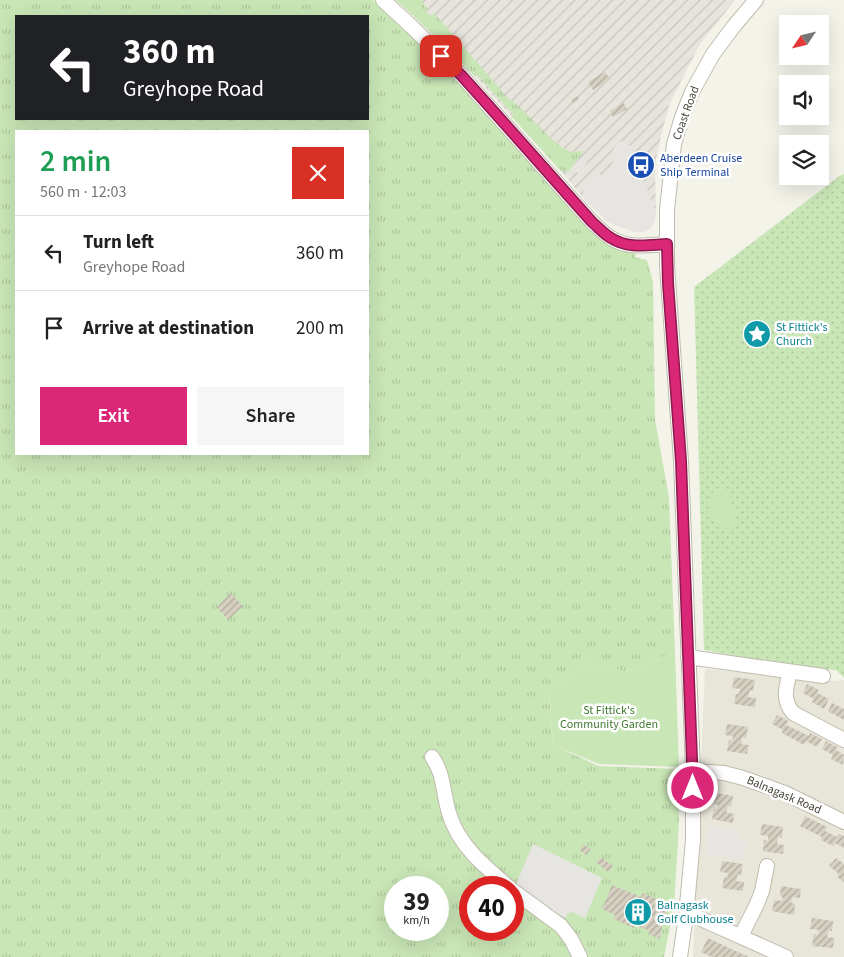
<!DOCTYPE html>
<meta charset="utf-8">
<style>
body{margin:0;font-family:"Source Sans 3",sans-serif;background:#f6f6f6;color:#222;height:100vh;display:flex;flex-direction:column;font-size:19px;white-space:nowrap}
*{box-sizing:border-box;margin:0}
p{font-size:16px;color:#767676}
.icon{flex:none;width:28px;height:28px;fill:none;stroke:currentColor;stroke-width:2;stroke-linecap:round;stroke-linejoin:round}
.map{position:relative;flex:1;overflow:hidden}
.side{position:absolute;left:15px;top:130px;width:354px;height:325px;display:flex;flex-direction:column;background:#fff;border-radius:0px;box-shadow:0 5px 20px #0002}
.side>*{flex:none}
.top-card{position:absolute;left:15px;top:15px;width:354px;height:105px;border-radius:0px;box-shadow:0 5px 20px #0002;background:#202124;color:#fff;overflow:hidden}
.needle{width:32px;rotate:235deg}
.controls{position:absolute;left:779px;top:15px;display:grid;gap:10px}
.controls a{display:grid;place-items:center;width:50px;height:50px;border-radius:0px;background:#fff;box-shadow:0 5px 20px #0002;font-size:25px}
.speed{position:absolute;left:384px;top:876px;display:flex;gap:10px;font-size:25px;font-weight:700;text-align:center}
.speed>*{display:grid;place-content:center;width:65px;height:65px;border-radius:50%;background:#fff;box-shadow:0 5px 20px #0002;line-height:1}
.speed small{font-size:12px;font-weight:400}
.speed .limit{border:8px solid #d22;background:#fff;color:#111}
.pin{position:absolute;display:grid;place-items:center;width:42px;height:42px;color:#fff;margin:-21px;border-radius:10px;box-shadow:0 2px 8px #0006}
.me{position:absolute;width:55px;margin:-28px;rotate:0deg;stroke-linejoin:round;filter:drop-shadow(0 0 4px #0008)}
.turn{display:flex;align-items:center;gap:18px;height:105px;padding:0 25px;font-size:22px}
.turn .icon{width:65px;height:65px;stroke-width:2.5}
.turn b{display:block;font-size:35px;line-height:42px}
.round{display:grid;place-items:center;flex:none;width:52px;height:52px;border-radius:0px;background:#f6f6f6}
.overview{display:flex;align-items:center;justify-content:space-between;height:85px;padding:0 25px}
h1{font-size:30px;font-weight:600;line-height:38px;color:#1e9e55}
.cta{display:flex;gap:10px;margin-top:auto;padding:10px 25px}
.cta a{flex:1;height:58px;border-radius:0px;background:#db2777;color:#fff;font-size:20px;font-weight:600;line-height:58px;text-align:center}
.cta a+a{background:#f6f6f6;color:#222}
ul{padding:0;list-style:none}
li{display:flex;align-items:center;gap:15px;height:75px;padding:0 25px;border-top:1px solid #e0e0e0}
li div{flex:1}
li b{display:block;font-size:19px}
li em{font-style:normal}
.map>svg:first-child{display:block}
.residential{fill:#e8e5d9}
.industrial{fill:url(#industrial-furrows)}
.grass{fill:url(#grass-tufts);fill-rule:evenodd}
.park{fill:url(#park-dots)}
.garden{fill:#c9e6b6}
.parking{fill:#e6e5e1}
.building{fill:url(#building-hatch)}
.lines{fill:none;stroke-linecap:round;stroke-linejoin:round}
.minor-casing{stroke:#bfbcad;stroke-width:16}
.minor{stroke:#fff;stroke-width:14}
.route-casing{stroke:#8e194d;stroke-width:12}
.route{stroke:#db2777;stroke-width:9}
.labels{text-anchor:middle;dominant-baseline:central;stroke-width:5;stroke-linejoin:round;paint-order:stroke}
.street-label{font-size:12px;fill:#484439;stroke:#fff}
.transit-label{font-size:12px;fill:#164399;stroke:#fff;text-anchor:start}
.culture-label{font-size:12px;fill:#0d838f;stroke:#fff;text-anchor:start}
.park-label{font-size:12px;fill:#3f772e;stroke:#fff}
</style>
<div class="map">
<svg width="844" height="957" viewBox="0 0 844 957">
<defs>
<pattern id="industrial-furrows" width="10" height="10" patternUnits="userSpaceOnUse" patternTransform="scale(1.25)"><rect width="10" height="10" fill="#e7e4de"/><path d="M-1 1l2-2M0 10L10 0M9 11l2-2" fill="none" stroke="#c8c5bf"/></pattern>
<pattern id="grass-tufts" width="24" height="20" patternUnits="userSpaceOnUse" patternTransform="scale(1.25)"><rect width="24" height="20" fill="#c9e6b6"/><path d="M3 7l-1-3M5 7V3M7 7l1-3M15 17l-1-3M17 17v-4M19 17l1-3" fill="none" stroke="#aec69d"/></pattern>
<pattern id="park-dots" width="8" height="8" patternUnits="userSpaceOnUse" patternTransform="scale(1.25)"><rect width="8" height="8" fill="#c9e6b6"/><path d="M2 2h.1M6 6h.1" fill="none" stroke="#aec69d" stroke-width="1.8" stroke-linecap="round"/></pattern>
<pattern id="building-hatch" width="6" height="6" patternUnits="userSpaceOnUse" patternTransform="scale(1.25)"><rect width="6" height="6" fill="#d5d0c0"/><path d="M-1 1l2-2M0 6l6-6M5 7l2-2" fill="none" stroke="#afaa9d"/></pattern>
</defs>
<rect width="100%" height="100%" fill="#f4f3ea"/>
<path class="residential" d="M705 669 837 681 844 680V957H693Z"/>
<path class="industrial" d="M396 0H735L700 44 670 103 663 128 656 159 655 169 656 212 655 220 651 228 642 232H634L608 222 606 220 586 201 560 170 460 60Z"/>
<path class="grass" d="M0 0H373L416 38 468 91 607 243 618 250 636 252 635 257 647 260 653 282 655 419 669 498 675 651 641 668 624 671 589 663 549 690 553 745 599 766 679 769V823L674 907 664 957H0ZM16 16H368V119H16ZM16 131H368V454H16ZM395 888H438V930H395ZM470 888H512V930H470Z
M396 0H422L425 6 428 9 426 12 432 16 434 13 509 99 520 107 554 141 561 147 571 152 584 151 569 171 565 172 560 170 511 116 513 114 476 74 474 76 449 49Z"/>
<path class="park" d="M844 174V678L836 670 809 668 704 650 694 287 838 177Z"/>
<path class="garden" d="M723 490 729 494C732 504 738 517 734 527L725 529C710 521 708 511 710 495L715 491Z
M675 651 679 767 599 764 553 745 549 690 589 663 624 671 641 668Z"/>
<path class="parking" d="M622 141 630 146 656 212 655 220 651 228 642 232H634L608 222 586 201 584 198 583 194 584 189 592 177 599 174 604 176 613 162 611 157 612 151 619 142Z
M583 157 587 163 579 175 575 169Z
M709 827 738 831 737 839 746 840 743 859 705 854Z
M533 844 602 878 585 918 572 912 568 913 565 918 515 887Z"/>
<path class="building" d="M605 72 610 79 593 90 588 82Z
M577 96 579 99 573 103 571 100Z
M624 103 627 109 613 117 610 111Z
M231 593 243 606 228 620 217 607Z
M734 677 755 680 753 691 750 690 748 697 756 698 755 707 734 704 736 694H739L740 689 732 688Z
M807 684 819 690 817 693 829 699 824 709 812 702 814 699 803 693Z
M832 703 844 709V720L828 711Z
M777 715 788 721 786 725 809 736 810 733 822 739 817 747 806 741 804 745 782 733 783 730 772 724Z
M727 724 748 727 746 738 742 737 741 744 749 745 747 754 727 751 729 740 732 741 733 736 725 735Z
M826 741 837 747 836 750 844 755 843 765 831 759 833 755 822 749Z
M712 792 733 796 731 806H728L726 812 734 814 733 823 712 819 714 809H717L718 805 710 803Z
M805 816 827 827 825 831 837 837 839 834 844 836V848L835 843 833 846 821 840 822 837 800 826Z
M762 824 783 827 782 838 778 837 777 844 784 845 783 854 763 851 764 840 768 841V836L760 835Z
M584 845 591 849 586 855 580 850Z
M600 857 613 866 608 872 596 862Z
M836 858 844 864V882L837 877 839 874 829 866Z
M722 861 743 864 741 875 738 874 736 881 744 882 743 891 722 888 724 877 727 878 728 873 720 872Z
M612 885 641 897 643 893 659 900 658 904 668 909 663 921 660 939 648 934 650 931 635 925 634 928 614 919 615 915 602 909Z
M781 886 801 889 800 898 792 897 791 903 795 904 794 915 772 911 774 900 782 901 783 897 780 896Z
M812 918 833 921 832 931H828L827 937 834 938 833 948 812 946 814 934 818 935 819 930 810 929Z
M708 938 731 949 749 957H712L701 952Z"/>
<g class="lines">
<g class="minor-casing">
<path id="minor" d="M383 0 411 26 461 75 592 222C598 227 604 234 611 238 628 249 647 245 667 244
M688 657 823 676
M790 672C786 688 782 699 793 713L844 740
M432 757C444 773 443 794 449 813 458 845 485 867 510 888
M693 771 724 773 743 778 785 793 844 822
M512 890 561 926 571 939 580 957
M686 916 699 918 786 957
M741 936 757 904 762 891 767 866
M680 957 686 916 693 840V771L681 461 667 266V210L674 144 682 117 692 92 713 54 734 26 756 0"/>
</g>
<use href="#minor" class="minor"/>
</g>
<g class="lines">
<g class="route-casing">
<path id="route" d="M441 56 461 75 488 105 592 222C598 227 604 234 611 238 628 249 647 245 667 244L668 283 681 461 693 788"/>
</g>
<use href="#route" class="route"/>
</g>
<defs>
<g id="bus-disc" transform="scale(1.4375)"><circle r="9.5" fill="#1a4fb4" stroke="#fff"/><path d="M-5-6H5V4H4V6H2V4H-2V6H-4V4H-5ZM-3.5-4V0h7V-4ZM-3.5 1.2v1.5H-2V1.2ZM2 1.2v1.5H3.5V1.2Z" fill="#fff"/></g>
<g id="sight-disc" transform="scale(1.4375)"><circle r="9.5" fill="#0f9aa8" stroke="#fff"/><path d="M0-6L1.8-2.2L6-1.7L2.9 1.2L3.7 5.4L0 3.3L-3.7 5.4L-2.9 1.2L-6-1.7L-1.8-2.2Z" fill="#fff"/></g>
<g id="building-disc" transform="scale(1.4375)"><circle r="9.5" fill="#0f9aa8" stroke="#fff"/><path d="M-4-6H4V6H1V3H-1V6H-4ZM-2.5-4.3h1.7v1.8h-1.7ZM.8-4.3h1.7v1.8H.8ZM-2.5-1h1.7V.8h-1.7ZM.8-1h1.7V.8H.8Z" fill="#fff"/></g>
</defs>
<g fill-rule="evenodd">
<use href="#bus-disc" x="641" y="165"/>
<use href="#sight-disc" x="757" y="334"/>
<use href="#building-disc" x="638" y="912"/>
</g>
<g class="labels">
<g class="street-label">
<text transform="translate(686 113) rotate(-70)">Coast Road</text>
<text transform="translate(784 795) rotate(23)">Balnagask Road</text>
</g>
<g class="transit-label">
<text x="660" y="158">Aberdeen Cruise<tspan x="660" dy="14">Ship Terminal</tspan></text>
</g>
<g class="culture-label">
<text x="776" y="327">St Fittick's<tspan x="776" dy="14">Church</tspan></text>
<text x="657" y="905">Balnagask<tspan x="657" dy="14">Golf Clubhouse</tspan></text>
</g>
<g class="park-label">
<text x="609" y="710">St Fittick's<tspan x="609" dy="14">Community Garden</tspan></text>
</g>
</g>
</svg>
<div class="controls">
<a><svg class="needle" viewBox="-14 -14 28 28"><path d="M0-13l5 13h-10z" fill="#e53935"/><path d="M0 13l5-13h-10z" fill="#767676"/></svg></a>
<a><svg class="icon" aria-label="sound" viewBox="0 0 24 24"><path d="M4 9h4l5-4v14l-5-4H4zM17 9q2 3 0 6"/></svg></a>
<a><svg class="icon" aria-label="layers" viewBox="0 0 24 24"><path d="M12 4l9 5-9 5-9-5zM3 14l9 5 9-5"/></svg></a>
</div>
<div class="speed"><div>39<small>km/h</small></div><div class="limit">40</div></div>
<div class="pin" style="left:441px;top:56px;background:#d93025"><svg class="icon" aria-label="arrive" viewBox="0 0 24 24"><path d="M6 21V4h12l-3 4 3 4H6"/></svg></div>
<svg class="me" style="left:693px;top:788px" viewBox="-20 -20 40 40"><circle r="17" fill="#db2777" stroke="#fff" stroke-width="3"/><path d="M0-11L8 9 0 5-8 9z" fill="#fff"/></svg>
<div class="top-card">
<div class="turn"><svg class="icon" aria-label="left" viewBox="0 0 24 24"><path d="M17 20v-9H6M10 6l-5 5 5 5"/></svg><div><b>360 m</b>Greyhope Road</div></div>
</div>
<section class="side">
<div class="overview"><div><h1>2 min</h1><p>560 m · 12:03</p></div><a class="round" style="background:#d93025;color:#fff"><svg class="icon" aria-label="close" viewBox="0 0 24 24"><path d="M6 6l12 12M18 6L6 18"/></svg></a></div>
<ul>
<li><svg class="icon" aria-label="left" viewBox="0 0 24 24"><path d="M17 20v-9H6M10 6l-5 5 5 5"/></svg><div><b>Turn left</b><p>Greyhope Road</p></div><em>360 m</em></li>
<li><svg class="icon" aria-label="arrive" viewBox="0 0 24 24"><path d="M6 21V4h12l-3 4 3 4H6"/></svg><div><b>Arrive at destination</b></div><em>200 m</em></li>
</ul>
<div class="cta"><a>Exit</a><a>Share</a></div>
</section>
</div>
